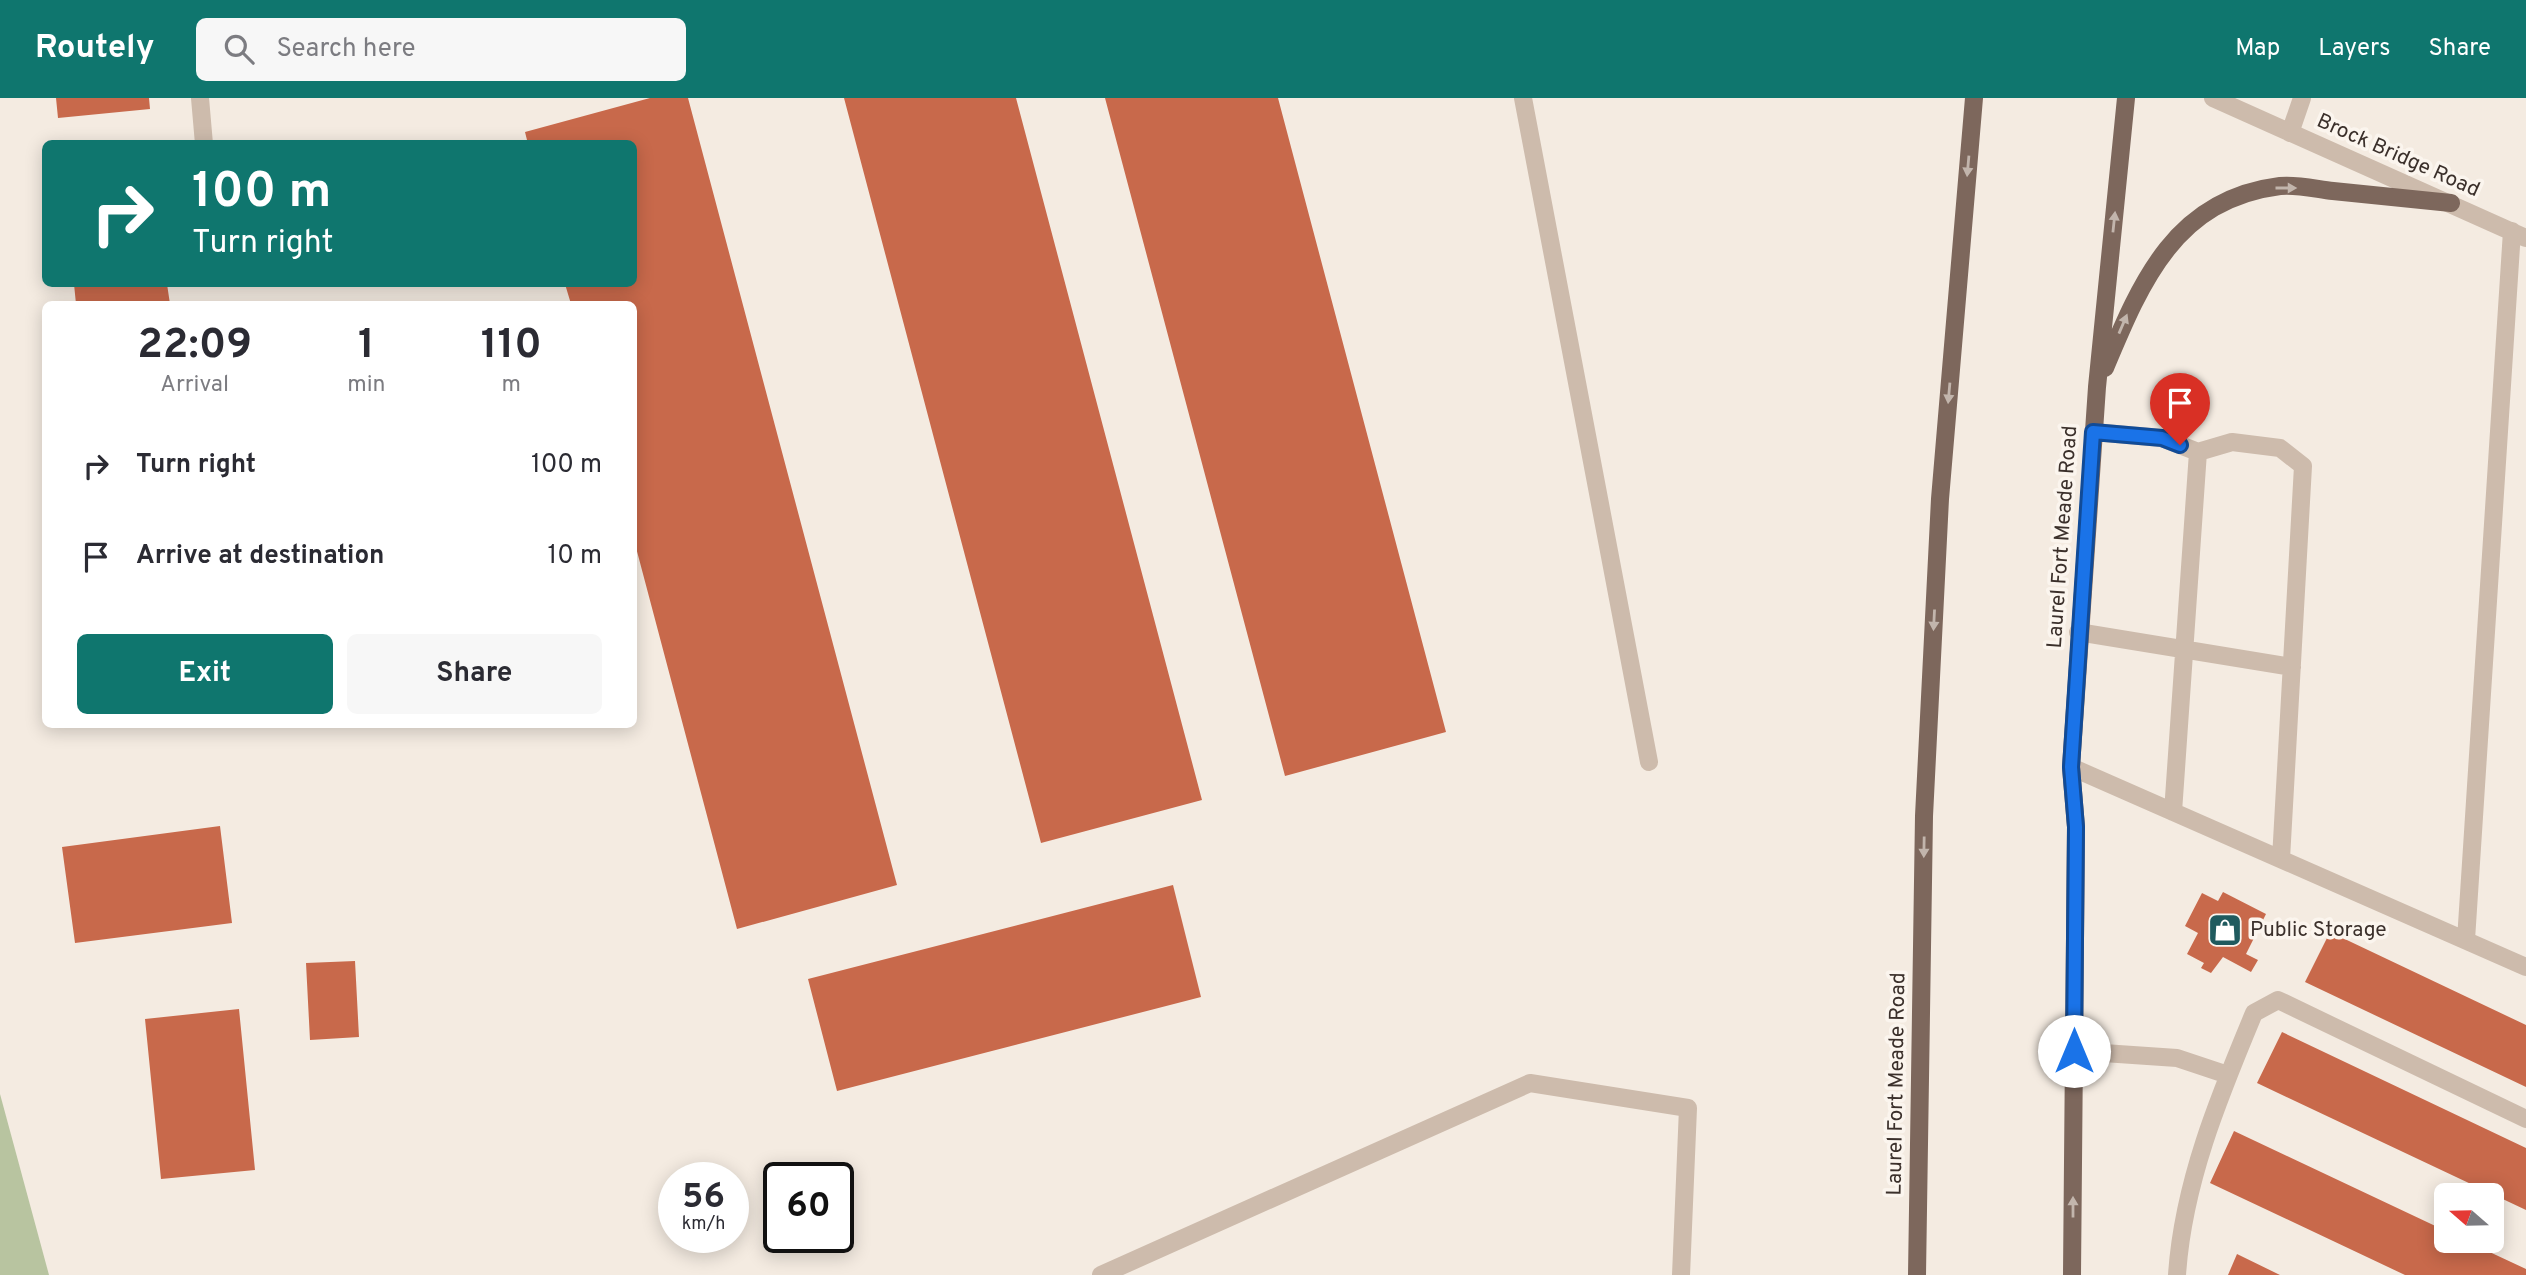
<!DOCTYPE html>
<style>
body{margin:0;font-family:Overpass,sans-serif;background:#f7f7f7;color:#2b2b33;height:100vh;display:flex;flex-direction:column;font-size:26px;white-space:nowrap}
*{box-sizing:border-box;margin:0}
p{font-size:23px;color:#7c7c81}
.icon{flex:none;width:38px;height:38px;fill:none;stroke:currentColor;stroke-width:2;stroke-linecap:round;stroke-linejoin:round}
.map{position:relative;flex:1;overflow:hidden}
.sheet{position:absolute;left:42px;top:203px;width:595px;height:427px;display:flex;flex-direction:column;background:#fff;border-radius:10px;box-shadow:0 4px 18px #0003}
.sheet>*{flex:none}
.guide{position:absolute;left:42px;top:42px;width:595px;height:147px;border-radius:10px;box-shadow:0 4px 18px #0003;background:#0f766e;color:#fff;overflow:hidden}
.needle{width:46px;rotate:290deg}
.fabs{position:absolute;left:2434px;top:1085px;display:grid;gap:14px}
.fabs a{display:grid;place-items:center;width:70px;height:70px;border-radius:10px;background:#fff;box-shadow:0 4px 18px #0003;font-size:35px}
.speed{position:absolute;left:658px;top:1064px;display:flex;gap:14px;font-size:35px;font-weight:700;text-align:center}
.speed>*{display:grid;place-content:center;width:91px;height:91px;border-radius:50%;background:#fff;box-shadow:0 4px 18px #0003;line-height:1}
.speed small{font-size:18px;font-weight:400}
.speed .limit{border:4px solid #111;border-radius:10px;background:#fff;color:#111}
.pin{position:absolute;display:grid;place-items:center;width:60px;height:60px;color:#fff;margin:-72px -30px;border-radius:50% 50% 50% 0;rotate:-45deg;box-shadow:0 0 7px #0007}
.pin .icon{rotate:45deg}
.me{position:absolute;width:77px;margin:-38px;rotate:0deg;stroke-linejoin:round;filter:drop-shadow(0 0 5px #0008)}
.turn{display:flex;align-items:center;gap:24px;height:147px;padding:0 35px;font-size:32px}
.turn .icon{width:91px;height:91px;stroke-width:2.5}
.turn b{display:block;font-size:49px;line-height:60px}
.eta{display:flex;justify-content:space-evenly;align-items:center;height:119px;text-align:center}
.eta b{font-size:42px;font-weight:700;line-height:49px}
.cta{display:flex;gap:14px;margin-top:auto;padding:14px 35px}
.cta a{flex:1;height:80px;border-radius:10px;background:#0f766e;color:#fff;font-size:28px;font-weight:700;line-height:80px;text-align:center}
.cta a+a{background:#f7f7f7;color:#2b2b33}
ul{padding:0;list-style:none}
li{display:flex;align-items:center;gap:21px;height:91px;padding:0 35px}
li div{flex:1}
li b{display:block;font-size:26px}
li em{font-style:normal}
header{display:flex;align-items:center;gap:42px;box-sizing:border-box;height:98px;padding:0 35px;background:#0f766e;color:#fff}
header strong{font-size:33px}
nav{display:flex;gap:38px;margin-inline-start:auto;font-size:24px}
.search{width:490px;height:63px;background:#f7f7f7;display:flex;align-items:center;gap:18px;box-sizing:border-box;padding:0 24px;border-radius:10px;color:#7c7c81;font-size:26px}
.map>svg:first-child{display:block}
.green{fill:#b8c4a0}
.building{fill:#c8694b}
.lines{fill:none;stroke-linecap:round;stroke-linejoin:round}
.minor{stroke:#cdbbac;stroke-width:18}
.major{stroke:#7d675c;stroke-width:18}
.oneway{fill:#c2b5ac}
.route-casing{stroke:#114b97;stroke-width:18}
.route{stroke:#1a73e8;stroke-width:12}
.labels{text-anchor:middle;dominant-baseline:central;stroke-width:7;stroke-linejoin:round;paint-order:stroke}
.street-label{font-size:21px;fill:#3b302b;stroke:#fbf5ee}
.poi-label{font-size:21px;fill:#3b302b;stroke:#fbf5ee;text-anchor:start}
</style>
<header>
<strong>Routely</strong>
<div class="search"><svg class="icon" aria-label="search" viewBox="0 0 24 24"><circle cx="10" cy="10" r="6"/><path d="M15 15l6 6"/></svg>Search here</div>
<nav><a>Map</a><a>Layers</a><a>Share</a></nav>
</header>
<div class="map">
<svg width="2526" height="1177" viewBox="0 0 2526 1177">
<rect width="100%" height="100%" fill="#f4ebe1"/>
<path class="green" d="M0 996 49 1177H0Z"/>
<path class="building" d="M56 0H149L150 11 58 20Z
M650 0H688L897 787 737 831 634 442V206H571L565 186H634V46H528L525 34Z
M844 0H1016L1202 702 1041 745Z
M1105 0H1278L1446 634 1285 678Z
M74 186H167L170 206H76Z
M220 728 232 825 75 845 62 749Z
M1173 787 1201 899 837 993 808 881Z
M2223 794 2266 816 2246 856 2258 862 2251 874 2223 859 2211 875 2201 870 2204 865 2187 856 2198 835 2185 828 2202 795 2218 803Z
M2330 834 2526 927V989L2305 884Z
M355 863 359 939 310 942 306 865Z
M239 911 255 1072 161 1081 145 921Z
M2282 934 2526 1050V1112L2257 985Z
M2234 1033 2446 1133V1143H2466L2526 1171V1177H2405L2210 1085Z
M2237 1156 2280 1177H2228Z"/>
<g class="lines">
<path class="minor" d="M200 0 204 46
M1523 0 1649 664
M2213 0 2526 140
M2290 35 2302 0
M2093 334 2162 340 2198 354 2173 714
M2198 354 2232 344 2280 350 2303 368 2281 761
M2078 534 2292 569
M2071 669 2526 869
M2466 842 2512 133
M2074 953 2177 960 2228 977
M1101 1177 1530 985 1688 1010 1681 1177
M2177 1177C2183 1085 2219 999 2254 915L2278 902 2526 1021"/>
<path class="major" d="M2105 270C2141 184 2175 101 2280 88 2296 86 2316 91 2333 93 2372 97 2411 101 2451 105
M1917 1177 1924 718 1940 401 1974 0
M2072 1177 2076 729 2071 669 2097 289 2126 0"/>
</g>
<defs><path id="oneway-solid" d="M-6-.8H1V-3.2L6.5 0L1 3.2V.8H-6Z" transform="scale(1.75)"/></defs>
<g class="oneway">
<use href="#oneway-solid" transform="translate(1968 68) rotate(95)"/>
<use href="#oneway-solid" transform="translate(2286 90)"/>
<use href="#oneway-solid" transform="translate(2114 124) rotate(-84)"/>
<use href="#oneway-solid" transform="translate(2123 226) rotate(-67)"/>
<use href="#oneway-solid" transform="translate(1949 295) rotate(95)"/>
<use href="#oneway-solid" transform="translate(1934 522) rotate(93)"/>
<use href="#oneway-solid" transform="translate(1924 749) rotate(91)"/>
<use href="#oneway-solid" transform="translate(2073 1109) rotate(-90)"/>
</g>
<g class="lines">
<g class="route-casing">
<path id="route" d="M2074 953 2076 729 2071 669 2093 334 2162 340 2180 347"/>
</g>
<use href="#route" class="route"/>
</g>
<defs>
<g id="shop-square" transform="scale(1.75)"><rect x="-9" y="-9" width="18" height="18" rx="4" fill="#1f5a5e" stroke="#fbf5ee"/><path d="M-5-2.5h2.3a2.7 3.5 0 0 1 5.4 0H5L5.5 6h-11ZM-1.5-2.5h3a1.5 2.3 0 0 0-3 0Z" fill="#fff"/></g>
</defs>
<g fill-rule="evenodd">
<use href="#shop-square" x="2225" y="832"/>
</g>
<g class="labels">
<g class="street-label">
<text transform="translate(2398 58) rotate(24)">Brock Bridge Road</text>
<text transform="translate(2063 439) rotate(-86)">Laurel Fort Meade Road</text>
<text transform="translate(1897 986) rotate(-89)">Laurel Fort Meade Road</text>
</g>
<g class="poi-label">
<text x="2250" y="832">Public Storage</text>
</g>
</g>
</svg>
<div class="fabs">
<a><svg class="needle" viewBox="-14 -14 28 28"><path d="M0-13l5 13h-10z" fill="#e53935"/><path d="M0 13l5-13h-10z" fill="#7c7c81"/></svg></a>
</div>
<div class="speed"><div>56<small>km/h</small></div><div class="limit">60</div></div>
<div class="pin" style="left:2180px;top:347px;background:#d93025"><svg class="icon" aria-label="arrive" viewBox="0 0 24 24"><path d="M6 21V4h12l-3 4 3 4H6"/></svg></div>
<svg class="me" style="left:2074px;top:953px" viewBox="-20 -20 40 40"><circle r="19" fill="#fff"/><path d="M0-13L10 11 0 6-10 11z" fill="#1a73e8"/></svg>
<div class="guide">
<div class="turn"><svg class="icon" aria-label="right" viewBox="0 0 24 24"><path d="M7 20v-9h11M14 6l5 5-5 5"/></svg><div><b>100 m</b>Turn right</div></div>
</div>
<section class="sheet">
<div class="eta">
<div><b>22:09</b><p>Arrival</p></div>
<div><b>1</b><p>min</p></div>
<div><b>110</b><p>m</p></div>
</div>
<ul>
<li><svg class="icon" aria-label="right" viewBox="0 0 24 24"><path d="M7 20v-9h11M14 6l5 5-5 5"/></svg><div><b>Turn right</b></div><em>100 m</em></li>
<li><svg class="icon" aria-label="arrive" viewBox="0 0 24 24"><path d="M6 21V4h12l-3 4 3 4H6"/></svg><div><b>Arrive at destination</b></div><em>10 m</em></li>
</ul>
<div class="cta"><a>Exit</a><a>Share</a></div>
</section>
</div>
